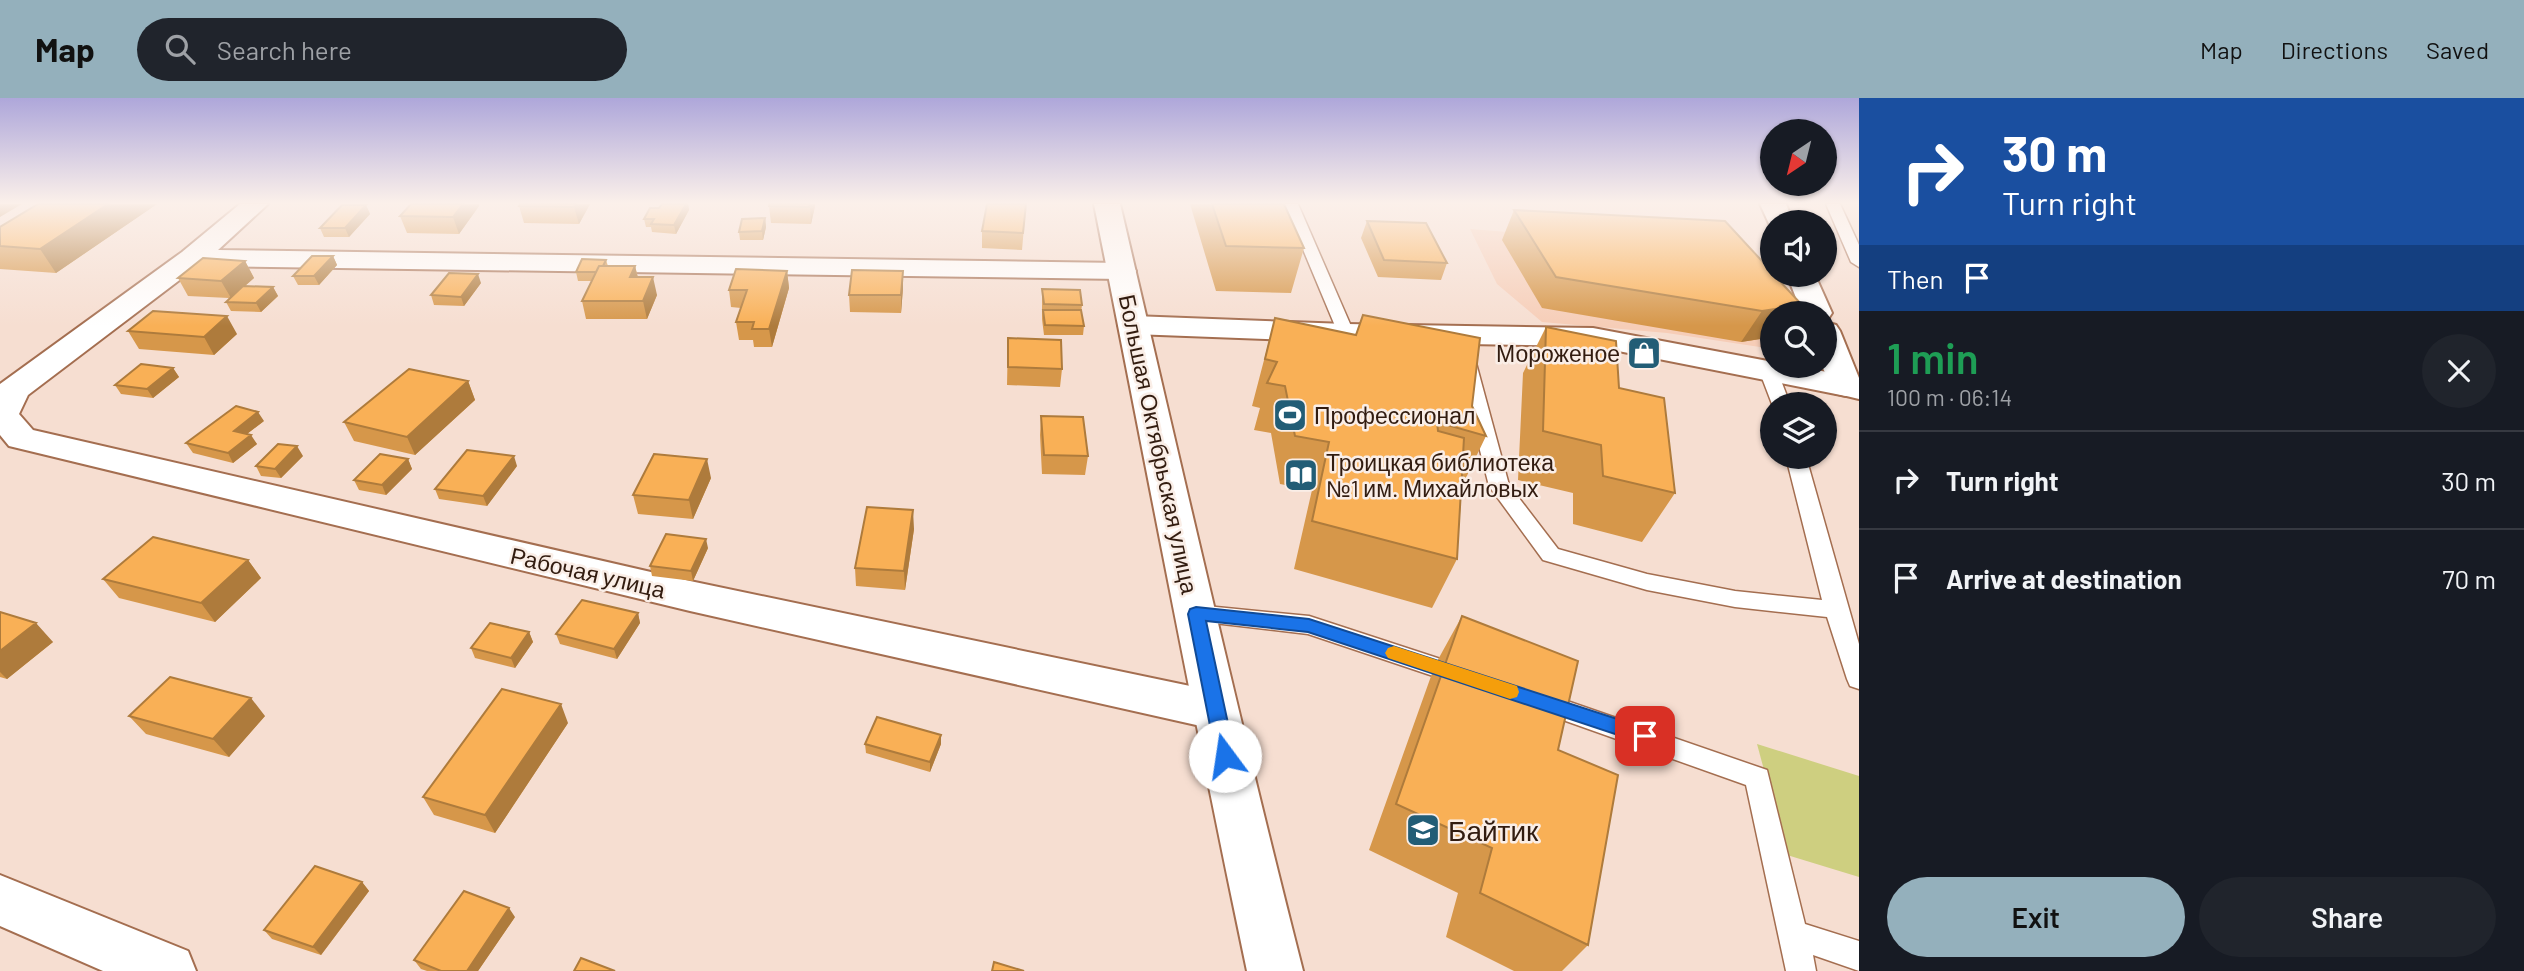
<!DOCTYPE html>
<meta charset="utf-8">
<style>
body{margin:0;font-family:Barlow,sans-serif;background:#20242c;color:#f1f3f6;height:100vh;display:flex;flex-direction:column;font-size:26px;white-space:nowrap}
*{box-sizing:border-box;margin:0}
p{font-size:23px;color:#9ea1a6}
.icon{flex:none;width:38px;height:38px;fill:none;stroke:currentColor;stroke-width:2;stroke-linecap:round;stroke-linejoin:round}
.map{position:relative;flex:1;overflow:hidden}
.panel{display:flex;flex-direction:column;background:#171b24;width:665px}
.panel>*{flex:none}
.guide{background:#1a4fa0;color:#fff;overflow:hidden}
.needle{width:46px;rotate:215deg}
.fabs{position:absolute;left:1760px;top:21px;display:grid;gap:14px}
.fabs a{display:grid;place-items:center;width:77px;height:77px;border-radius:50%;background:#171b24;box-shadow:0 2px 5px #0004;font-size:35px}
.pin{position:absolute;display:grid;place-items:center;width:60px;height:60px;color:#fff;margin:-30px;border-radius:14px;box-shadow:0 4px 10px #0006}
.me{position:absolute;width:77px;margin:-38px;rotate:346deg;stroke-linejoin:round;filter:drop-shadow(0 0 5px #0008)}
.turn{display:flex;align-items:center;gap:24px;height:147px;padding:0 28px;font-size:32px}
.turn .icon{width:91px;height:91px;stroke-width:2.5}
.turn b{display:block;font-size:49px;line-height:60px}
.then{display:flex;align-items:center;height:66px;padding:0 28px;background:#0003;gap:14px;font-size:26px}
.round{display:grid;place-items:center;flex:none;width:74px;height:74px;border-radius:37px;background:#20242c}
.summary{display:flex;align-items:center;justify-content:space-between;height:119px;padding:0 28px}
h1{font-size:42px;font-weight:600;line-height:52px;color:#1e9e55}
.button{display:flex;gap:14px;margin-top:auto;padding:14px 28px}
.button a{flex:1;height:80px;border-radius:42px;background:#94b0bc;color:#111;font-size:28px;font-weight:600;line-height:80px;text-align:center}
.button a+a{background:#20242c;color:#f1f3f6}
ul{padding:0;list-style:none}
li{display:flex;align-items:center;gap:21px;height:98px;padding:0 28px;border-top:2px solid #363941}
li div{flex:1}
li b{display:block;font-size:26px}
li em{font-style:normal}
header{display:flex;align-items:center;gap:42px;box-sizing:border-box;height:98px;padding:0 35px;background:#94b0bc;color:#111}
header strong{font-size:33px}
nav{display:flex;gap:38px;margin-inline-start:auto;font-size:24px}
.search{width:490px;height:63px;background:#20242c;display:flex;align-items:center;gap:18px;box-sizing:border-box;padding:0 24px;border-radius:38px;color:#9ea1a6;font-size:26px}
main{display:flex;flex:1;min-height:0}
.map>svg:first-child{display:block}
.built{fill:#f6cdb7}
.green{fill:#cecf80}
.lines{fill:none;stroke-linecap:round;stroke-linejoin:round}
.service-casing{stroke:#a46e50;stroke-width:3}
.minor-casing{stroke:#a46e50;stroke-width:4}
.tertiary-casing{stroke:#a46e50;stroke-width:4}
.secondary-casing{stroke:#a46e50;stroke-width:4}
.service{fill:#fff;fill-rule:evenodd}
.minor{fill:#fff;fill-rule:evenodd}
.tertiary{fill:#fff;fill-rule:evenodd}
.secondary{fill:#fff;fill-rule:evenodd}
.wall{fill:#d6974a}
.shaded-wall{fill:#ae7b3c}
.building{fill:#f9b056;stroke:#ae7b3c;stroke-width:2}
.route{fill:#1a73e8;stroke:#114b97;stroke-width:2}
.slow{fill:#f59e0b}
.labels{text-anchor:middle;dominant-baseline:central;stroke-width:5;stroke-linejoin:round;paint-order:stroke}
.poi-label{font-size:23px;fill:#321c10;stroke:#faeee7;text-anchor:start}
.street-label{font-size:23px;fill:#321c10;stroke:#faeee7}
.near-poi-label{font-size:28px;fill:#321c10;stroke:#faeee7;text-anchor:start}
</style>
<header>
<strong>Map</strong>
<div class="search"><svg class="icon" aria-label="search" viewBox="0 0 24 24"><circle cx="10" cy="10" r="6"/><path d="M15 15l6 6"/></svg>Search here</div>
<nav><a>Map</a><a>Directions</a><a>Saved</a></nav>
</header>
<main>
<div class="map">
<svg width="1859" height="873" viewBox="0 0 1859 873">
<rect width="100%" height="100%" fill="#f6ded1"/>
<path class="built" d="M1470 131 1544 137 1773 216V251L1667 235 1542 224 1497 186Z"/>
<path class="green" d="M1757 646 1859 678V779L1787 757Z"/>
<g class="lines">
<g class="service-casing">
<path id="service" d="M1284 106H1298L1354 235 1352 239 1346 240 1338 235Z
M1826 106H1840L1859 147V169L1851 164Z
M1467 260 1476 265 1509 387 1558 451 1647 476 1735 493 1822 502 1786 359H1806L1859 546V591L1850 588 1847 581 1827 519 1735 509 1647 492 1543 462 1489 388 1458 265Z
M1768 267 1777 272 1790 306H1772L1759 272Z
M1196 507 1309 518 1468 570 1472 577 1468 584 1460 587 1308 536 1188 522 1185 516 1188 510Z
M1541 594 1767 672 1805 826 1859 843V873L1813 857 1816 873H1786L1746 687 1532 611 1529 604 1532 597Z"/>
</g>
<g class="minor-casing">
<path id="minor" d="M240 106H268L218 152 1122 165 1132 167 1136 173 1132 179 1122 181 198 168 28 297 19 316 33 332 690 483 1214 593 1230 599 1237 612 1230 625 1214 631 690 513 9 348 0 337V286L182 154Z
M1133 218 1346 226 1593 230 1773 264V268C1801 268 1830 274 1858 281L1859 293 1846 298 1593 248 1346 244 1133 236 1122 233 1118 227 1122 221Z
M0 777 188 853 196 873H103L0 828Z"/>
</g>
<g class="tertiary-casing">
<path id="tertiary" d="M1760 106H1786L1793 124H1773L1771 130Z
M1787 177H1815L1832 215 1828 221 1825 222V215H1802Z
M1825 224 1836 227 1840 233 1859 280V301L1834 295 1822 268H1825Z"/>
</g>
<g class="secondary-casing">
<path id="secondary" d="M1094 106H1120C1180 362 1238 618 1303 873H1247C1193 618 1145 362 1094 106Z"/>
</g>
<use href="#service" class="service"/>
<use href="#minor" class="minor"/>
<use href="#tertiary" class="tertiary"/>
<use href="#secondary" class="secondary"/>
</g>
<path class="wall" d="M38 106H157L56 175 0 171V129Z
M520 106H590L579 126 524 125 519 108Z
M662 106H688L689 112 676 136 652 134 651 129H646L644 121 659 110Z
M1026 106 1022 152 982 150V133Z
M1190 106H1284L1304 150 1291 195 1216 193Z
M366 107 370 116 349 139H324L320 130Z
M479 108 459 136 407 135 400 118Z
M769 108H815L811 126 771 125Z
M1514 112 1802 207 1797 215H1773V239L1741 244 1542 210 1502 142Z
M765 120 766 129 763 142H740L739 134Z
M1367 123 1447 165 1441 182 1378 179 1361 140Z
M333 158 337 167 319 187H298L293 178Z
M606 162 608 168H635L638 179 657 197 647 221H586L582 203 592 183H578L576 174Z
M245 163 254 180 245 188 273 189 278 198 261 214 231 213 226 204 229 200 188 198 178 180Z
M787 173 789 190 772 249H754L753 242H739L736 224 741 210 731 209 729 192Z
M903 173V190L901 215 850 214 849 197Z
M481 185 464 208 434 207 431 197Z
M1042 191 1082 207 1081 215 1084 228 1083 237H1044L1042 221Z
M1275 220 1472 308 1486 338 1463 386H1462L1457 461 1432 510 1294 471 1312 392 1280 386 1271 335 1254 332 1260 310 1252 308Z
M1546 229 1619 290 1675 395 1642 444 1573 426V395L1518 382 1523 275Z
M128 233 237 236 214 257 139 251Z
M1008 240 1062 271 1060 289 1007 287Z
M173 270 179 279 153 300 121 296 115 287Z
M468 283 475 302 415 357 354 343 344 324Z
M1041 318 1088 358 1085 377 1042 376 1040 337Z
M264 323 247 336 257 346 233 365 193 355 186 345Z
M303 358 281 380 261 378 256 368Z
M408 361 412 371 386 397 359 392 354 382Z
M517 368 487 408 439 401 435 391Z
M711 380 693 421 638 416 633 397Z
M914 431 905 492 856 488 855 470Z
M708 450 693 483 652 478 650 468Z
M248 462 261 480 215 524 119 500 103 481Z
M0 514 53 544 7 581 0 579Z
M638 515 640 525 617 561 560 546 556 536Z
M1462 518 1558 652 1588 847 1562 873H1514L1446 839 1458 795 1369 752 1435 567Z
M529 534 533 544 515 570 475 560 471 550Z
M129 618H265L229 659 146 636Z
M568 625 495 735 434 717 423 699Z
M941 637V646L930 674 866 655 865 646Z
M362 784 369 793 321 857 272 841 264 832Z
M515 819 478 873H427L421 871 414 862Z"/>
<path class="shaded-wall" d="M0 106H22L0 119Z
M108 106H157L56 175 40 151Z
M463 106H479V108L459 136 453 119Z
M576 106H590L579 126 574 109Z
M686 106H688L689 112 676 136 674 127Z
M810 106H815V108L811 126Z
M366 107 370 116 349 139 345 130Z
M765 120 766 129 763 142 762 133Z
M333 158 337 167 319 187 314 178Z
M245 163 254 180 231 200 221 183Z
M635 168 639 185 630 179Z
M787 173 789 190 772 249 769 231Z
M903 173V190L901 215V197Z
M478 176 481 185 464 208 461 199Z
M653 179 657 197 647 221 643 203Z
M273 189 278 198 261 214 256 205Z
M1802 207 1797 215H1773V239L1741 244 1762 213Z
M227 218 237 236 214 257 204 239Z
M173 270 179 279 153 300 147 291Z
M468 283 475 302 415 357 407 339Z
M258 314 264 323 239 342 234 333Z
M251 337 257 346 233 365 228 355Z
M297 348 303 358 281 380 275 371Z
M514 358 517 368 487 408 483 398Z
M408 361 412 371 386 397 382 387Z
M707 361 711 380 693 421 689 402Z
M913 412 914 431 905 492 904 473Z
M706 441 708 450 693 483 691 473Z
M248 462 261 480 215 524 201 505Z
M638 515 640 525 617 561 614 551Z
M36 525 53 544 7 581 0 574V553Z
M529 534 533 544 515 570 511 560Z
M251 600 265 618 229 659 213 641Z
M561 606 568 625 495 735 485 717Z
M941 637V646L930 674V664Z
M362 784 369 793 321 857 313 849Z
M509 810 515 819 478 873H467Z"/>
<path class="building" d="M38 106H108L40 151 0 148V129Z
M411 106H463L453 119 400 118Z
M520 106H576L574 109 519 108Z
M662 106H686L674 127 651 126 654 121H644L650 110H659Z
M769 106H810L809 109 769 108Z
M987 106H1026L1023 135 982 133Z
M1212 106H1284L1304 150 1226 148Z
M342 107H366L345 130H320Z
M1514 112 1725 123 1773 175V177H1774L1802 207 1762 213 1556 179Z
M765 120 762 133 739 134 742 121Z
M1367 123 1426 125 1447 165 1384 162Z
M312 158H333L314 178H293Z
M203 160 245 163 221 183 178 180Z
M582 161 606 162 603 168H599L596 174H576Z
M599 168H635L630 179H653L643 203H582Z
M736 171 787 173 769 231H752L754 224H736L747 192H729Z
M852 172 903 173 901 197H849Z
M449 175 478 176 461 199 431 197Z
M243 188 273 189 256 205 226 204Z
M1042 191 1080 192 1082 207 1044 206Z
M1043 212H1081L1084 228 1045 227Z
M153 213 227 218 204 239 128 233Z
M1363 217 1480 240 1472 308 1486 338 1437 324 1438 333 1464 340 1457 461 1312 423 1329 344 1295 338 1285 288 1267 285 1277 264 1265 261 1275 220 1356 237Z
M1546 229 1616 243 1619 290 1664 300 1675 395 1603 378 1601 347 1543 333Z
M1008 240 1061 242 1062 271 1008 269Z
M141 266 173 270 147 291 115 287Z
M409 271 468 283 407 339 344 324Z
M236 308 258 314 234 333 251 337 228 355 186 345Z
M1041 318 1083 319 1088 358 1044 357Z
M278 346 297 348 275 371 256 368Z
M467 352 514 358 483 398 435 391Z
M380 356 408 361 382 387 354 382Z
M654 356 707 361 689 402 633 397Z
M867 409 913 412 904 473 855 470Z
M666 436 706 441 691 473 650 468Z
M153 439 248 462 201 505 103 481Z
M582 502 638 515 614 551 556 536Z
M0 514 36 525 0 553Z
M1462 518 1578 563 1558 652 1618 677 1588 847 1480 795 1492 750 1396 706Z
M490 525 529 534 511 560 471 550Z
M170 579 251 600 213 641 129 618Z
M502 591 561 606 485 717 423 699Z
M877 619 941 637 930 664 865 646Z
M315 768 362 784 313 849 264 832Z
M464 793 509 810 467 873H441L414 862Z
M581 860 615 873H574Z
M994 864 1024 873H992Z"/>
<linearGradient id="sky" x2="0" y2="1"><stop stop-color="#aea7da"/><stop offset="0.46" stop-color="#fbf0ea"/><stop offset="1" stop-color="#fbf0ea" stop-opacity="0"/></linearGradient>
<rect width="1859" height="228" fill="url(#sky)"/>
<path class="route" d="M1196 509 1309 521 1645 630 1652 632 1654 638 1652 644 1645 646 1308 534 1206 523 1235 658 1232 664 1225 666 1218 664 1216 658 1188 516 1190 511Z"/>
<path class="slow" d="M1394 548 1517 588 1519 594 1517 599 1510 601 1388 560 1385 555 1388 550Z"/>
<defs>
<g id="shop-square" transform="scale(1.75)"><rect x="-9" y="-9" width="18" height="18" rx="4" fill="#225d76" stroke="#faeee7"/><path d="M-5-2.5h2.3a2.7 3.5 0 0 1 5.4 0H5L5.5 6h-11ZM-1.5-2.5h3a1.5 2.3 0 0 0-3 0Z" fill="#fff"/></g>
<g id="stadium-square" transform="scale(1.75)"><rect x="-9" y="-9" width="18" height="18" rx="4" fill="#225d76" stroke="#faeee7"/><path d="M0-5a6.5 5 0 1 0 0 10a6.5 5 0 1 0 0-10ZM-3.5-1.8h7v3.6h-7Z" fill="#fff"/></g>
<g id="library-square" transform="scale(1.75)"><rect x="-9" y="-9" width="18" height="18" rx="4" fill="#225d76" stroke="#faeee7"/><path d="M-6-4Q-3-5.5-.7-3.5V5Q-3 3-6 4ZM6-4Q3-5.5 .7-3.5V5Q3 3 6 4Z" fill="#fff"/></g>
<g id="school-square" transform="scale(1.75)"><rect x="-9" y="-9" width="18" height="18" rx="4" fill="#225d76" stroke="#faeee7"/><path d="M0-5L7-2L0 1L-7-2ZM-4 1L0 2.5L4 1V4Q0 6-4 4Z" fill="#fff"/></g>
</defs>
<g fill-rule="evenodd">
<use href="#shop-square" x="1644" y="255"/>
<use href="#stadium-square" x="1290" y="317"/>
<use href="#library-square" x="1301" y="377"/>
<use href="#school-square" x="1423" y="732"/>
</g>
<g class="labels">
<g class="poi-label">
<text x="1620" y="255" text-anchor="end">Мороженое</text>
<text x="1314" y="317">Профессионал</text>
<text x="1326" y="364">Троицкая библиотека<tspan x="1326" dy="26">№1 им. Михайловых</tspan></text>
</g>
<g class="street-label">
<text transform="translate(1159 346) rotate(78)">Большая Октябрьская улица</text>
<text transform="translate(588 474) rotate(13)">Рабочая улица</text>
</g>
<g class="near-poi-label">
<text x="1448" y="732">Байтик</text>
</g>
</g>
</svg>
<div class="fabs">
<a><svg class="needle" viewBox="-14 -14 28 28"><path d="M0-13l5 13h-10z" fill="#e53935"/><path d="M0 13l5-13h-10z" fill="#9ea1a6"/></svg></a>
<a><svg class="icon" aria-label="sound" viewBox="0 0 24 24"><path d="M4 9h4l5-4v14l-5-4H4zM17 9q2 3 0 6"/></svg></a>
<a><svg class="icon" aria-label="search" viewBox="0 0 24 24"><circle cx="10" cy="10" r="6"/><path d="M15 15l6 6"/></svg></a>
<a><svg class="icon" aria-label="layers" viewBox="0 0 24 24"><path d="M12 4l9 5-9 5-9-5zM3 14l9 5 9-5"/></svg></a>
</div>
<div class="pin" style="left:1645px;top:638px;background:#d93025"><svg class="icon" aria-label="arrive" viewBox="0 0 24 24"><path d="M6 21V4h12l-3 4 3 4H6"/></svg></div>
<svg class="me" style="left:1225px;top:658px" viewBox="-20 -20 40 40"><circle r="19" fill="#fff"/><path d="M0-13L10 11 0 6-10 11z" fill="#1a73e8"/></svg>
</div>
<section class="panel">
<div class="guide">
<div class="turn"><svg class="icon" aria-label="right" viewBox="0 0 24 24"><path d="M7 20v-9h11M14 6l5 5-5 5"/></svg><div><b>30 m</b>Turn right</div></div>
<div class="then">Then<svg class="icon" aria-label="arrive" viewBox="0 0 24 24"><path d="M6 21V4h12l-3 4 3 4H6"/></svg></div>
</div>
<div class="summary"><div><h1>1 min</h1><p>100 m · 06:14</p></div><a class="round"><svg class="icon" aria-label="close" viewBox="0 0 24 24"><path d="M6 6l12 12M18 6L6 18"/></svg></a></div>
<ul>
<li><svg class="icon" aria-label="right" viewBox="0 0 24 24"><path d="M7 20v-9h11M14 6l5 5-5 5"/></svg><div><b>Turn right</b></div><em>30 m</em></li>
<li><svg class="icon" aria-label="arrive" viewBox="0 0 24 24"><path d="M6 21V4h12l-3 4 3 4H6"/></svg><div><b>Arrive at destination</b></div><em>70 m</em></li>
</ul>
<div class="button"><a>Exit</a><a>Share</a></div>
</section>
</main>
